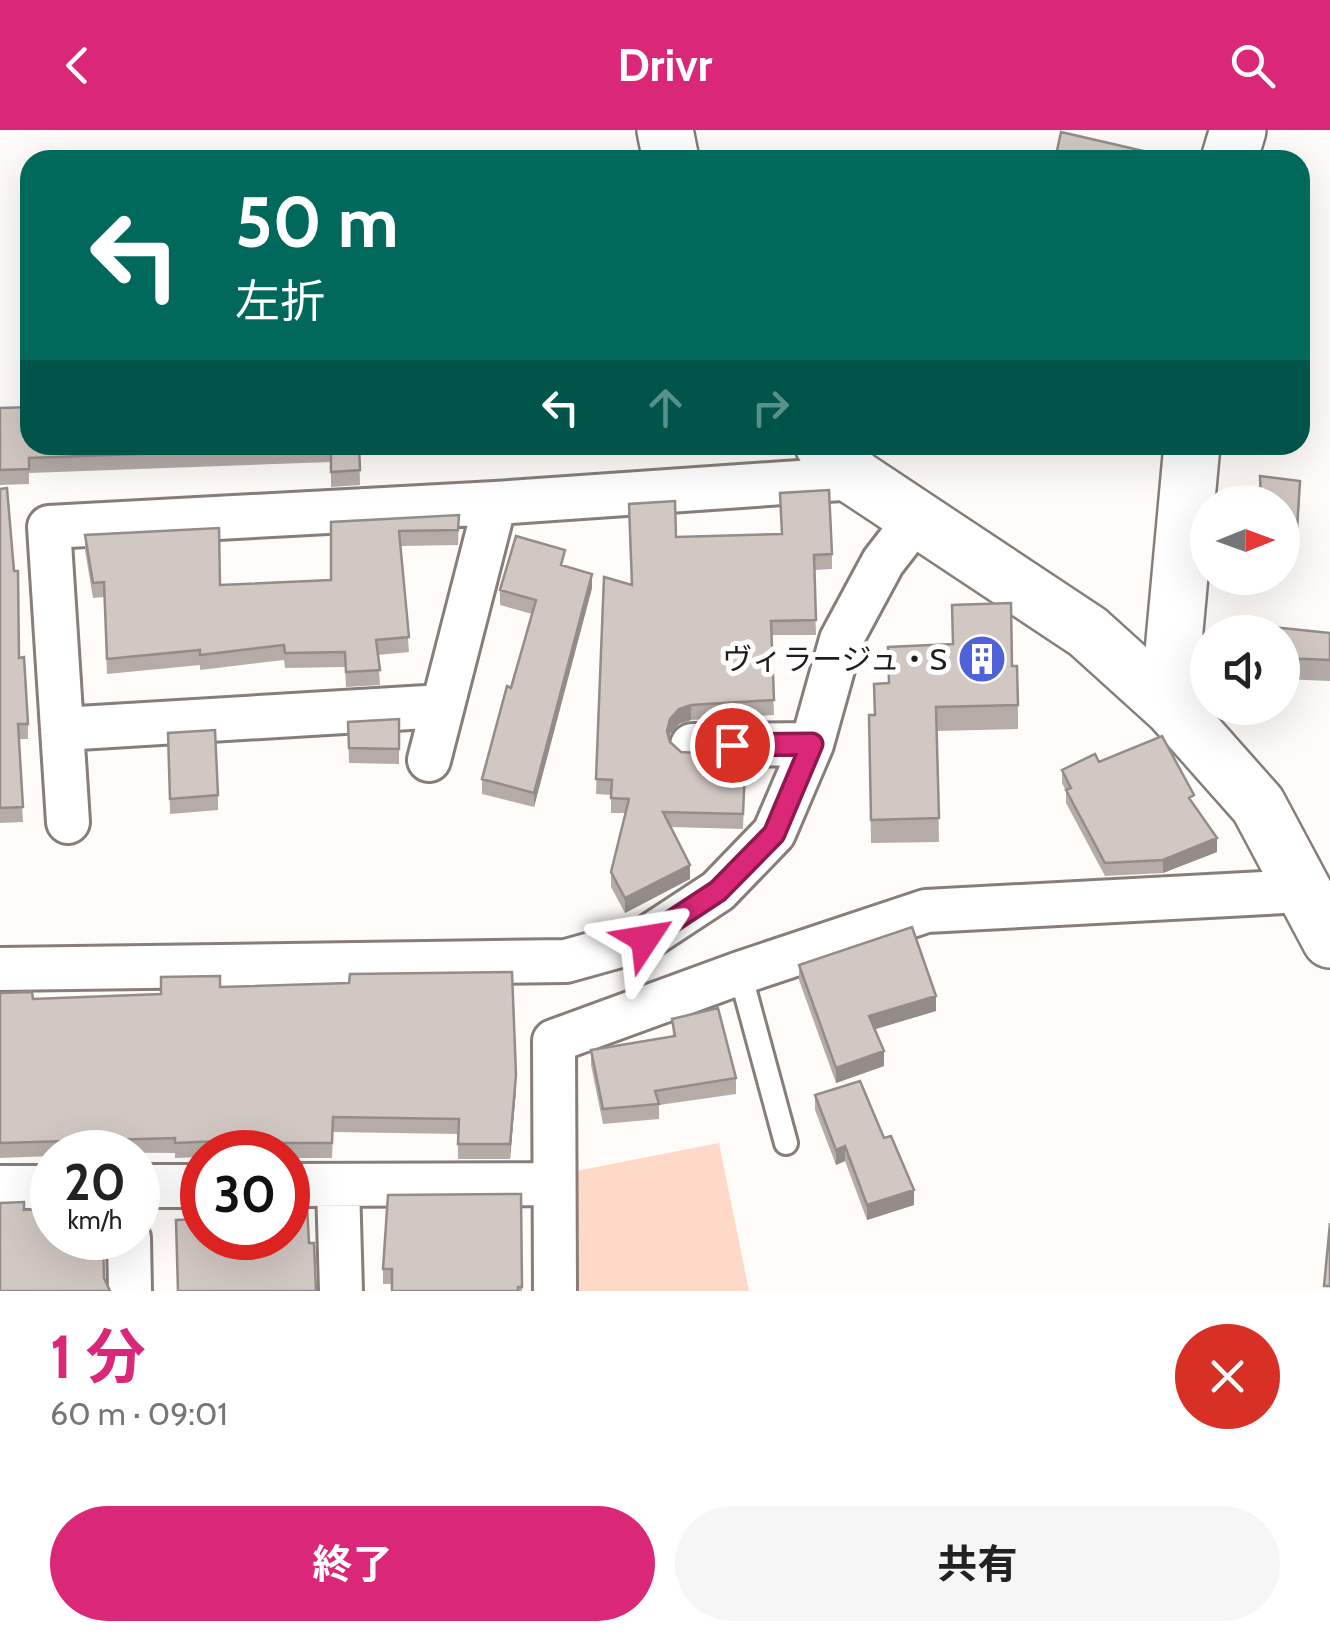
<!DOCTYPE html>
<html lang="ja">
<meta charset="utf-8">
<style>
body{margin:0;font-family:Cabin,"Noto Sans JP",sans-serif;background:#f6f6f6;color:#222;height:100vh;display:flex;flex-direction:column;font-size:38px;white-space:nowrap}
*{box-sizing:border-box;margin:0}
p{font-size:32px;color:#767676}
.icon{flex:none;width:55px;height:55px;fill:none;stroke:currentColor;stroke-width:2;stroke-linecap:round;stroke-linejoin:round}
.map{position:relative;height:1161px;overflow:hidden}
.sheet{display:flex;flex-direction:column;background:#fff;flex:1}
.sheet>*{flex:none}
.top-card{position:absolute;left:20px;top:20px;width:1290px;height:305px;border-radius:30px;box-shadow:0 10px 40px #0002;background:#00695c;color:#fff;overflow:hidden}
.needle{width:65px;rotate:89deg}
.controls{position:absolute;left:1190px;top:355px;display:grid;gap:20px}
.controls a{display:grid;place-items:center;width:110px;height:110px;border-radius:50%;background:#fff;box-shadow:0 10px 40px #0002;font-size:50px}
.speed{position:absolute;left:30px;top:1000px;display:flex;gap:20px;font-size:50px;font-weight:700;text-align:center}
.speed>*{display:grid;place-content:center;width:130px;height:130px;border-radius:50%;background:#fff;box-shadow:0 10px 40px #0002;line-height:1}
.speed small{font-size:25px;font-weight:400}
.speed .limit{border:15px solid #d22;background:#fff;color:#111}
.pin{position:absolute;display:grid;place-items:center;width:85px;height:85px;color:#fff;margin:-42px;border:5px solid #fff;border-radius:50%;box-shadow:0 2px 10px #0007}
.me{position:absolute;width:110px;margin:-55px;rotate:57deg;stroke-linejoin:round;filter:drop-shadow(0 0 8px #0008)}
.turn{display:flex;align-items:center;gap:35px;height:210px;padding:0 50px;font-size:45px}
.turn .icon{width:130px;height:130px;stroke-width:2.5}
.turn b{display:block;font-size:70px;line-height:85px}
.lanes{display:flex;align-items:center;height:95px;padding:0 50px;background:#0003;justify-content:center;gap:50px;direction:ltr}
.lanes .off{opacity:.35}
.round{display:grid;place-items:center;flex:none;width:105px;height:105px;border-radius:52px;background:#f6f6f6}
.headline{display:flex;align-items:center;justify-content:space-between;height:170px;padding:0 50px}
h1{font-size:60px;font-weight:700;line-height:75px;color:#db2777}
.action{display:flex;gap:20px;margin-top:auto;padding:20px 50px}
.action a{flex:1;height:115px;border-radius:60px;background:#db2777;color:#fff;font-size:40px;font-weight:700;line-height:115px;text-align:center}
.action a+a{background:#f6f6f6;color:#222}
header{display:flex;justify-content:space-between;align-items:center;height:130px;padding:0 50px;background:#db2777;color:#fff;font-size:45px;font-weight:700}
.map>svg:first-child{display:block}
.green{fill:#ffd9c8}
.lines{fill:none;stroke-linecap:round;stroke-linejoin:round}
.lane-casing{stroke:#877e7a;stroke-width:28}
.street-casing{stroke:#877e7a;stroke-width:48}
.secondary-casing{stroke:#877e7a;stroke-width:60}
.lane{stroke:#fff;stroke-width:22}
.street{stroke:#fff;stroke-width:42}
.secondary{stroke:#fff;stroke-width:55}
.wall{fill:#b5aca8}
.shaded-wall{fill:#938c88}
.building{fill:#d2c8c3;stroke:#938c88;stroke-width:2.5}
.route-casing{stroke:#8e194d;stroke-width:25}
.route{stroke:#db2777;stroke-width:18}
.labels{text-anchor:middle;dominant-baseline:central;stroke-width:10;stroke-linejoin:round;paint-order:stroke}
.poi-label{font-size:30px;fill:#211d1c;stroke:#fff;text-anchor:end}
</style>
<header><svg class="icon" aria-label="back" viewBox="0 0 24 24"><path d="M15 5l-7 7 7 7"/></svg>Drivr<svg class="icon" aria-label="search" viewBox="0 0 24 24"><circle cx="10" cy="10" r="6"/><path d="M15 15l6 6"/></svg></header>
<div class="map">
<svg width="1330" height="1161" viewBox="0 0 1330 1161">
<rect width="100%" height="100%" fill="#fffbf9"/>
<path class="green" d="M719 1013 749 1161H567L566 1043Z"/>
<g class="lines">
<g class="lane-casing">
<path id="lane" d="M740 843 786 1013"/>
</g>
<g class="street-casing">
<path id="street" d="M62 599 443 576
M692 615 812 614
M429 630 495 373
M68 692 49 397 495 373 856 348
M0 839 566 831 645 809 718 761 774 703 812 614 841 510 883 432 917 388
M288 1055 554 1054
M338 1055 341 1161
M138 1056H202
M0 1057H52
M129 1108 130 1161
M555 1161 554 911 740 843 926 781 1303 761"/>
</g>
<g class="secondary-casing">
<path id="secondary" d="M665 0 671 30
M1229 30 1238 0
M823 315 856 348 1088 502 1172 578 1258 675 1330 810
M1172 578V533L1192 315"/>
</g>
<use href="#lane" class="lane"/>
<use href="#street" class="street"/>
<use href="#secondary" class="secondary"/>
</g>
<path class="wall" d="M0 278 359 315 360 355 331 357V332L29 343V354L0 355Z
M0 359 28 594V609H19L23 692 0 693Z
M1300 366 1297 414 1282 412V372Z
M459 385 458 415 401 416 409 522 378 525 380 555 346 557 345 537 285 538 284 530 200 540V535L107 544 104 467 93 468 85 420V405L220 455 331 450V392Z
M676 407 832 424V439L814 440 816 505H771L774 585 691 590 679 594 670 604V612L681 622 734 640H745L743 699 671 697 690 749 625 783 611 757V742L625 683H611V665L596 664 604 447 631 455Z
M564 436 592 458 534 677 482 664V649L532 484 500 475V460Z
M1282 502 1330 503V551L1282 549Z
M888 517 1012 536 1018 575V599L937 601 939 712 871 713 869 585H874V554L888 553Z
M399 589V634L349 633 348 592Z
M168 603 218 665V680L170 684Z
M1099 632 1194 676 1217 722 1163 743 1105 746 1066 673V661L1062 653V640Z
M799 835 936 881 875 899 884 936 836 953 799 850Z
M220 857 516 960 510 1029H458V1004L333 1002 332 1028H288V1022H202V1027L175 1028V1023L52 1022V1026L0 1028V863L33 869 161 864Z
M672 889 736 948V964L659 975V989L603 994 591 935V920L673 906Z
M815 965 884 1008 914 1075 867 1090 845 1031 836 1035 815 980Z
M521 1064 522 1161H392V1154H383V1139Z"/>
<path class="shaded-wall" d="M592 444V458L534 677V663Z
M691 575V590L679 594 670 604 667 616V601L670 589 679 579Z
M1217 708V722L1163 743V730Z
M690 735V749L625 783V768Z
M936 866V881L869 901V886Z
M884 921V936L836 953V938Z
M516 945V960L510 1029V1014Z
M845 1016V1031L836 1035V1020Z
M914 1060V1075L867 1090V1075Z"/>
<path class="building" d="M1061 2 1152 23 1151 30H1055Z
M30 277V315H359L360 340 331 342V317L29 328V339L0 340V278Z
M1260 346 1300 351 1297 399 1282 397V372H1261Z
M7 358 14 441H18L19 528 24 527 28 594H18L23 677 0 678V359Z
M829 360 832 424 814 425 816 490 771 491 774 570 691 575 679 579 670 589 667 601 670 612 681 622 734 625V640H745L743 684 663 682 690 735 625 768 611 742 629 669 611 668 612 650 596 649 604 447 632 455 629 374 675 371 676 407 782 404 780 363Z
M459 385 458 400 399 401 409 507 376 510 380 540 346 542 345 522 285 523 284 515 200 525V520L107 529 104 452 93 453 85 405 219 398 220 455 331 450V392Z
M516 406 565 420 561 435 592 444 534 663 482 649 507 556 511 558 536 470 500 460Z
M1011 473 1012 536H1017L1018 575 936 577 939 688 871 690 869 585H875L874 554 889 553 888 517 953 514 952 475Z
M1272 497 1330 503V530L1282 528V502H1271Z
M399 589V619L349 618 348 592Z
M215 600 218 665 170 669 168 603Z
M1162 606 1194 665 1189 668 1217 708 1163 730 1105 733 1066 660 1071 658 1062 640 1095 624 1099 632Z
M912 797 936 866 869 886 884 921 836 938 799 835Z
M512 842 516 945 510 1014H458L459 989 333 987 332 1013H266V1009L175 1013V1008L0 1013V863L32 862 33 869 161 864V847L220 846V857L349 853 350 844Z
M718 878 736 948 655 961 659 974 603 979 591 920 675 906 672 889Z
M860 951 884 1008 891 1006 914 1060 867 1075 845 1016 836 1020 815 965Z
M521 1064 522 1157H518V1161H392V1139H383L388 1065Z
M24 1072V1080L52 1079V1108H103L104 1148 110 1161H0V1073Z
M307 1075 309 1113H314L316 1161H178L176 1090 202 1089V1108H288V1076Z
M1330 1093V1156H1324Z"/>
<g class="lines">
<g class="route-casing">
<path id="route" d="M645 809 718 761 774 704 812 614 732 615"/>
</g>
<use href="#route" class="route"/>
</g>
<defs>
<g id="building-disc" transform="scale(2.5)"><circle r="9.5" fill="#4e61d6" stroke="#fff"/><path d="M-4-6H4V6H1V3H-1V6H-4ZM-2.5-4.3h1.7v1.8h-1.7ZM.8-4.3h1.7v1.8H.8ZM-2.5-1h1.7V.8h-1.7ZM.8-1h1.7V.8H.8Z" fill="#fff"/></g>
</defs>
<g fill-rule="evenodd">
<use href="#building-disc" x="982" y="529"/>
</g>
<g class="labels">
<g class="poi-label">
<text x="947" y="529">ヴィラージュ・S</text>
</g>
</g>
</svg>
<div class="controls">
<a><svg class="needle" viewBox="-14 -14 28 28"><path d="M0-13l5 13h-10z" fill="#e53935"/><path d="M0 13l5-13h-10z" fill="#767676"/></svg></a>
<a><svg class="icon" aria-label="sound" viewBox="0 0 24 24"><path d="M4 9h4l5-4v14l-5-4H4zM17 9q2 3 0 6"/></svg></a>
</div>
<div class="speed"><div>20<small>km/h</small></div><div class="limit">30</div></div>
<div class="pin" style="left:732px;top:615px;background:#d93025"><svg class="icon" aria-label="arrive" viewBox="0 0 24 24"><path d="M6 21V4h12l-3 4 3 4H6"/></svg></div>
<svg class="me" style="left:645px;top:809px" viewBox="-20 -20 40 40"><path d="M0-17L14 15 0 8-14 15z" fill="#db2777" stroke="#fff" stroke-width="4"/></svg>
<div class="top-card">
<div class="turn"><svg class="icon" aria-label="left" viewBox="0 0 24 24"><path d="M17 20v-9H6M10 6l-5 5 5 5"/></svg><div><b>50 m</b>左折</div></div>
<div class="lanes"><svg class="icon" aria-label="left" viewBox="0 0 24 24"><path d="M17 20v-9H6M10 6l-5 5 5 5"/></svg><svg class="icon off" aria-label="ahead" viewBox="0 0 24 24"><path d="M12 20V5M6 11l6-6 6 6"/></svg><svg class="icon off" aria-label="right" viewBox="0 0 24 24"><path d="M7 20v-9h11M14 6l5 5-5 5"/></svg></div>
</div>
</div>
<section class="sheet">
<div class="headline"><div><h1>1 分</h1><p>60 m · 09:01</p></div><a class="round" style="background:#d93025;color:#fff"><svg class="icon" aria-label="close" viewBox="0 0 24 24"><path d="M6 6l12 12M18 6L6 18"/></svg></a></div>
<div class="action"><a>終了</a><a>共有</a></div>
</section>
